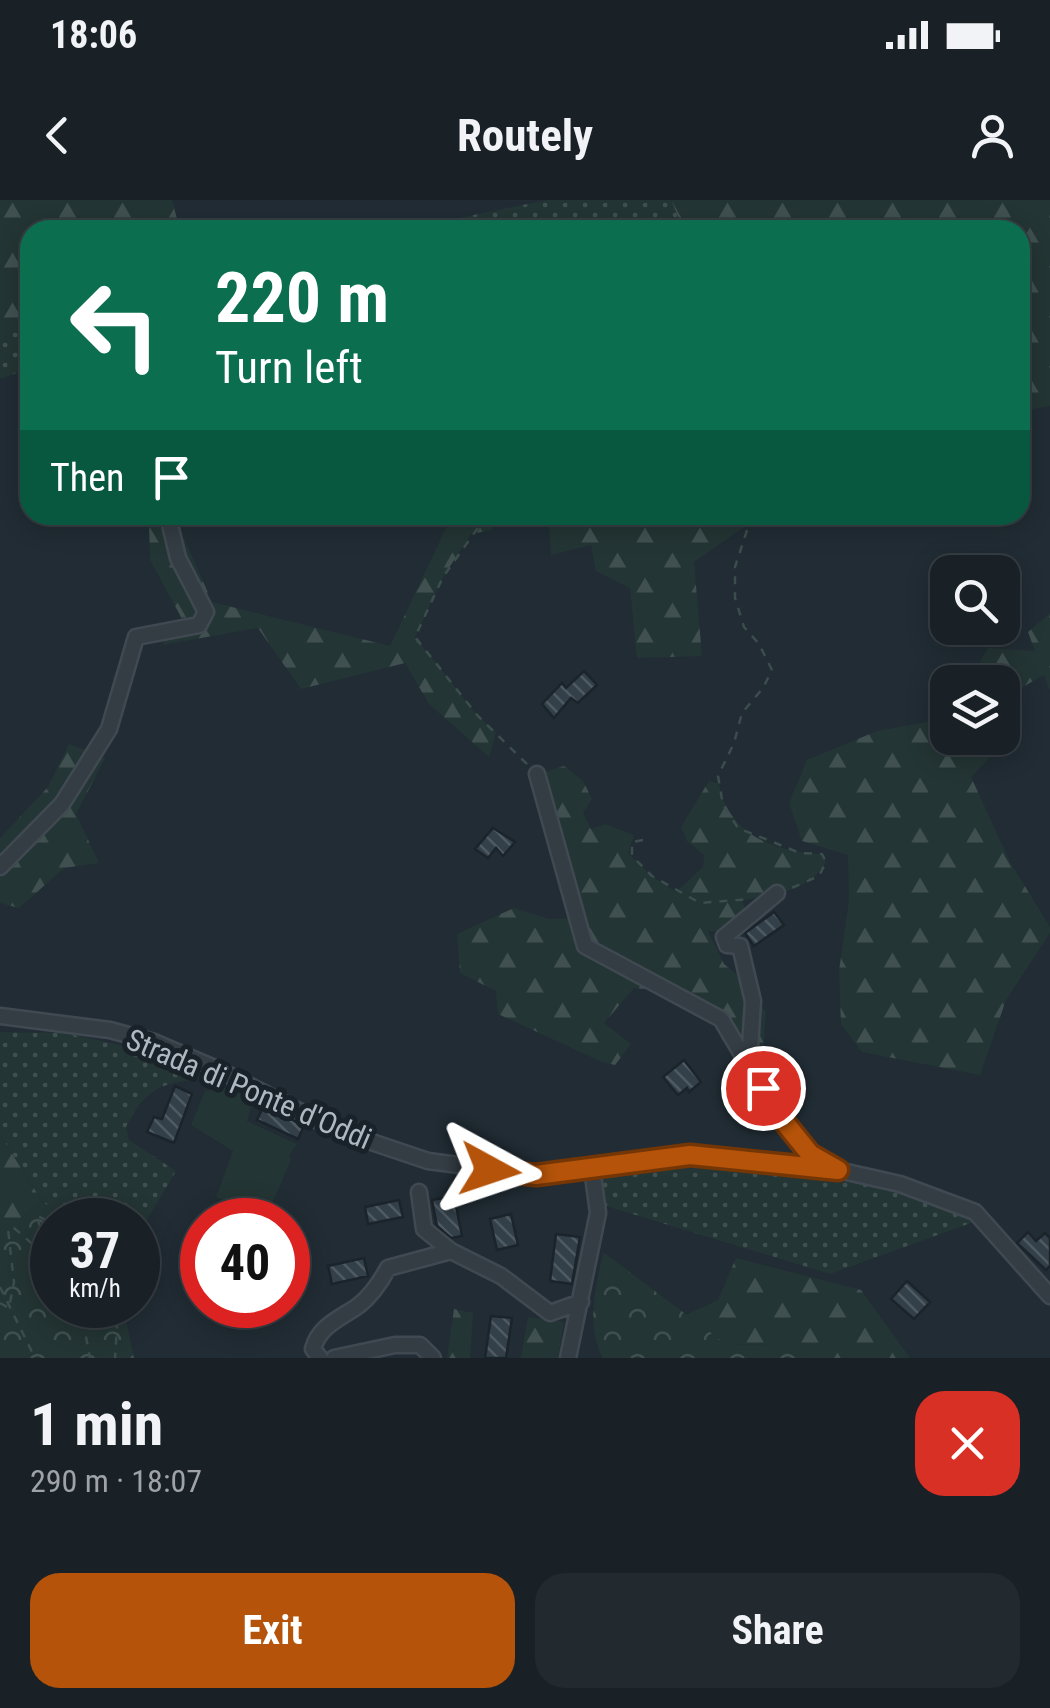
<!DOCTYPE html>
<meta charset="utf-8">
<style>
body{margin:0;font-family:"Roboto Condensed",sans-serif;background:#22292f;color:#f1f3f6;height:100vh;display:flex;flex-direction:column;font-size:38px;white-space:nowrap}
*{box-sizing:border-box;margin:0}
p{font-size:32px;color:#9fa3a7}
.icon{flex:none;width:55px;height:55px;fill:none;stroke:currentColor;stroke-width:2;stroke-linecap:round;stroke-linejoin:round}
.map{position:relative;height:1158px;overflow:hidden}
.details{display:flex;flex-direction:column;background:#192127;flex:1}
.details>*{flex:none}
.guide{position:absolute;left:20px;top:20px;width:1010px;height:305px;border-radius:30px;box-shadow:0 5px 25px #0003,0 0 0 2px #373e44;background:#0b6e4f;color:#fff;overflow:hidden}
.buttons{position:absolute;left:930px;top:355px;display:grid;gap:20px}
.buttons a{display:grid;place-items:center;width:90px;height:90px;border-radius:20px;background:#192127;box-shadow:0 5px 25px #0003,0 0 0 2px #373e44;font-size:50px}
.speed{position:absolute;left:30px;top:998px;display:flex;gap:20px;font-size:50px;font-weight:700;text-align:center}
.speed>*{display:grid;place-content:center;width:130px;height:130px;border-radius:50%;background:#192127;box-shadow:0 5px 25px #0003,0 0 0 2px #373e44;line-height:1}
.speed small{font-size:25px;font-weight:400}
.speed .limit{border:15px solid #d22;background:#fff;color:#111}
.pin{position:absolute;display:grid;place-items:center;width:85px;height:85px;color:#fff;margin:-42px;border:5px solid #fff;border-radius:50%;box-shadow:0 2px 10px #0007}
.me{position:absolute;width:110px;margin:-55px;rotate:95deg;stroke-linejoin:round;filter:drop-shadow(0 0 8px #0008)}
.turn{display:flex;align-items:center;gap:35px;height:210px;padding:0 30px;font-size:45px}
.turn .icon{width:130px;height:130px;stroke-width:2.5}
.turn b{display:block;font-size:70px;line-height:85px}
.then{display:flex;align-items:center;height:95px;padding:0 30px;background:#0003;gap:20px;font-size:38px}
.round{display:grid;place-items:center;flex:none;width:105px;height:105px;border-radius:30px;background:#22292f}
.head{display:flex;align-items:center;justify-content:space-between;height:170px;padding:0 30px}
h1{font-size:60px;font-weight:700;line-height:75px}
.button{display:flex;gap:20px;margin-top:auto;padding:20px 30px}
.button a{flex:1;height:115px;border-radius:30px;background:#b45309;color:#fff;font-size:40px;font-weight:700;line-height:115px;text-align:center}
.button a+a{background:#22292f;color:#f1f3f6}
.status{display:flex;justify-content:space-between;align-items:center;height:70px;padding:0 50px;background:#192127;direction:ltr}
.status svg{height:28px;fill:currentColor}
header{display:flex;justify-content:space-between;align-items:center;height:130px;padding:0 30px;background:#192127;font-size:45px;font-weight:700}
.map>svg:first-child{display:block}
.grass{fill:url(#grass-dots)}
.forest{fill:url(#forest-firs)}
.park{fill:url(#park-crowns)}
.garden{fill:#233534}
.building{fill:url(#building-back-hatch);stroke:#1b242b;stroke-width:2.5}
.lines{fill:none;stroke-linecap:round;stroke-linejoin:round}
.minor-casing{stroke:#404951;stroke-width:19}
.path{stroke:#3b4d4c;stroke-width:2.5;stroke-dasharray:8 8;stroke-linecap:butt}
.minor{stroke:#343d44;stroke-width:14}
.route-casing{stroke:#753606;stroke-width:25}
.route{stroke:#b45309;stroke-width:18}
.labels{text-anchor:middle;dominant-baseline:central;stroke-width:10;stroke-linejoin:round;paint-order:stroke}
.street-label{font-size:30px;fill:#aeb8c1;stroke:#1a2229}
</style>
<div class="status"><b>18:06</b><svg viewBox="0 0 49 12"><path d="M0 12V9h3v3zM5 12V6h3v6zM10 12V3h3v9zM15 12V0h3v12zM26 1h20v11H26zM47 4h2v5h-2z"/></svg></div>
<header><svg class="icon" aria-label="back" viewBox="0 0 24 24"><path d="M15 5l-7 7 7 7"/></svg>Routely<svg class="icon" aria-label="person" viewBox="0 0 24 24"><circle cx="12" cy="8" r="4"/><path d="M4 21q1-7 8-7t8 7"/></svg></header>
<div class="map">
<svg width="1050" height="1158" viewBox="0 0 1050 1158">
<defs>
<pattern id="grass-dots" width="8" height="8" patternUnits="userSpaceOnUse" patternTransform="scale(2.5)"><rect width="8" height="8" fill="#233534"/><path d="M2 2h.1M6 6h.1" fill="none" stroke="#405050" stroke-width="1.8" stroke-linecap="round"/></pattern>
<pattern id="forest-firs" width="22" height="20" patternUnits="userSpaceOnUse" patternTransform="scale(2.5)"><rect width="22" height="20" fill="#233534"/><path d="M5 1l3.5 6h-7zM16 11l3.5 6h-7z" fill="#405050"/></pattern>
<pattern id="park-crowns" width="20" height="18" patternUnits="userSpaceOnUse" patternTransform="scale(2.5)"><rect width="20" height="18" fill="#233534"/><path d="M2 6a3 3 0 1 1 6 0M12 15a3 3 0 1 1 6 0" fill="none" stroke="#405050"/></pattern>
<pattern id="building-back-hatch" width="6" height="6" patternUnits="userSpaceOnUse" patternTransform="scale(2.5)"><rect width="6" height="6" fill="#33404a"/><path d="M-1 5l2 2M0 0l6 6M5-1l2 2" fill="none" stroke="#4e5a62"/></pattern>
</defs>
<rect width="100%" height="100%" fill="#212c34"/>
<path class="grass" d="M547 0H671L684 30H400Z
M30 121V168L0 179V130Z
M0 832 64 833 159 853 203 870 201 879C159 883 146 889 126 927L129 940 176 971 138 1035V1020H65L42 1001 0 934Z
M655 957 838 970 982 1019 830 1074 596 1003 592 968Z"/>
<path class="forest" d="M0 0H172L180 30H30V121L0 130Z
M671 0H1050V206L1020 211V30H684Z
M445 315H494L492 330 471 334 443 377 415 437 478 516 496 532 489 557 429 504 405 463 301 489 258 428 162 445 181 417 150 360 149 323 184 338 212 402 390 446 450 320Z
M557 315H624L646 323 665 315H761L694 362 702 456 637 458 630 388 596 371 591 345 551 355 549 326Z
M1050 413V491L1044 475 1003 498 1002 482H969L988 448 1035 451 1028 432Z
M1003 501 1017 529 971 577 1010 662 1050 727V733L1006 800 980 875 862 852 841 824 839 771 849 700 848 655 802 641 789 603 807 560 877 531 927 522 947 511 948 538H1002Z
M69 544 105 558 76 614 99 663 64 668 19 708 0 703V638L48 587Z
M564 566 583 581 592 599 583 613 591 629 605 624 634 635 628 653 652 676 676 692 703 667 704 655 687 641 681 627 709 581 719 584C728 634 774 652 822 654L826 662C811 690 772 696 742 700L745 709 722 731H708L724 764 739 776 766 812 762 864 721 840 720 819 668 791 634 788 604 823 631 844 615 865 602 862 498 814 496 791 460 773 457 734 514 708 549 719 579 718 575 676 556 656 561 629 544 595 542 573Z
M0 935 42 1001 19 1020 0 1018Z
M736 1058 861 1090 910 1158H813L781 1144 727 1145 686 1115 718 1100Z
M454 1109 473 1113 470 1158H447Z
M528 1117 564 1122 558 1158H521Z"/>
<path class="park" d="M42 1001 65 1020H52V1105H123L134 1158H0V1018L19 1020Z
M603 1052 727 1145 781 1144 813 1158H603C585 1126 596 1087 603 1052Z"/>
<path class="garden" d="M225 888 254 899 247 921 297 944 289 955 291 960 266 1018 216 997 233 951 191 925 205 891Z"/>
<path class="building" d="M584 471 597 485 578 503 571 498 554 518 542 504 562 483 566 488Z
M493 628 515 642 503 656 496 648 488 658 475 649Z
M774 712 784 725 754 746 745 733Z
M684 860 701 882 689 892 687 888 678 895 663 877Z
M175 886 192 894 174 943 147 932 154 917 162 919Z
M264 905 304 926 298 939 257 920Z
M454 996 462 1036 451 1038 437 1026 432 1000Z
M399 1000 403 1017 368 1024 365 1007Z
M511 1014 518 1045 497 1050 490 1019Z
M1028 1032 1036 1041 1045 1033 1050 1038V1066L1046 1070 1017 1043Z
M556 1034 580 1037 572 1084 550 1081Z
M364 1058 368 1076 332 1084 328 1066Z
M907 1081 930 1102 914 1119 891 1099Z
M491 1116 512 1118 506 1158H485Z"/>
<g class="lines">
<g class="minor-casing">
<path id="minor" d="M537 574 585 746 721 819 777 913 810 954 829 965
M0 667 62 604 109 529 136 437 199 425 206 412 178 358 168 316
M0 816 110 830 154 842 217 869 336 930 428 961 535 975 690 955 838 970 900 984 975 1012 1050 1096
M749 863 753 801 740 746 727 745 724 737 777 693
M419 992 424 1029 451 1051 501 1076 550 1113 581 1102
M320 1158 313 1149C319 1126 339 1119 358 1106 371 1096 380 1083 388 1068L451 1051
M334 1158 395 1145H420L433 1158
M568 1158 598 1013 592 968"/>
</g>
<path class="path" d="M487 315 443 377 415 437 478 516 529 566
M752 315 735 367V398L744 427 759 444 772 470 763 488 742 513 734 543 718 576 723 605 738 628 800 653 822 654 826 662 819 676 787 690
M643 640 632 642V656L652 676 700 703 750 699
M51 1057 36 1015 52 1023
M0 1087 35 1158
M0 1103 9 1108 14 1082 8 1029 14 1028 52 1061
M80 1105 90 1158
M113 1105 117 1127 115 1158"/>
<use href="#minor" class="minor"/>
</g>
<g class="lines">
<g class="route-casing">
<path id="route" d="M490 970 536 975 690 955 838 970 810 954 777 913 763 888"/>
</g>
<use href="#route" class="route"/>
</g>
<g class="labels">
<g class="street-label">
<text transform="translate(249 889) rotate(23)">Strada di Ponte d'Oddi</text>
</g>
</g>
</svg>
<div class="buttons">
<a><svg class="icon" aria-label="search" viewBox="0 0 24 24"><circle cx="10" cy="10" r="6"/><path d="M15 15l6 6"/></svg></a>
<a><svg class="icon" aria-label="layers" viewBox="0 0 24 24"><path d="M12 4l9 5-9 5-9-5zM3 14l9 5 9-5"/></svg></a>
</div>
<div class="speed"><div>37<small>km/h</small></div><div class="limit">40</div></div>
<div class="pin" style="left:763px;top:888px;background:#d93025"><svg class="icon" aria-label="arrive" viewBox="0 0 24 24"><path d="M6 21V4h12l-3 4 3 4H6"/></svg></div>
<svg class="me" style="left:490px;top:970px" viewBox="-20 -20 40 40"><path d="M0-17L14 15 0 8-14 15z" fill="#b45309" stroke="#fff" stroke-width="4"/></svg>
<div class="guide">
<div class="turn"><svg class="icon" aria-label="left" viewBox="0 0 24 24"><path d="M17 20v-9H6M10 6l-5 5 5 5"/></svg><div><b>220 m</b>Turn left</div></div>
<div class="then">Then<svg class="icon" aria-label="arrive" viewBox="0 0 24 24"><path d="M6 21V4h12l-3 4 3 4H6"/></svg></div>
</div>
</div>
<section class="details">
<div class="head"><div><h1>1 min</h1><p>290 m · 18:07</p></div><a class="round" style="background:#d93025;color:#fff"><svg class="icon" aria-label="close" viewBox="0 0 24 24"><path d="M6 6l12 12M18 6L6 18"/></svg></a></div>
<div class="button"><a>Exit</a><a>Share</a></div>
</section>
